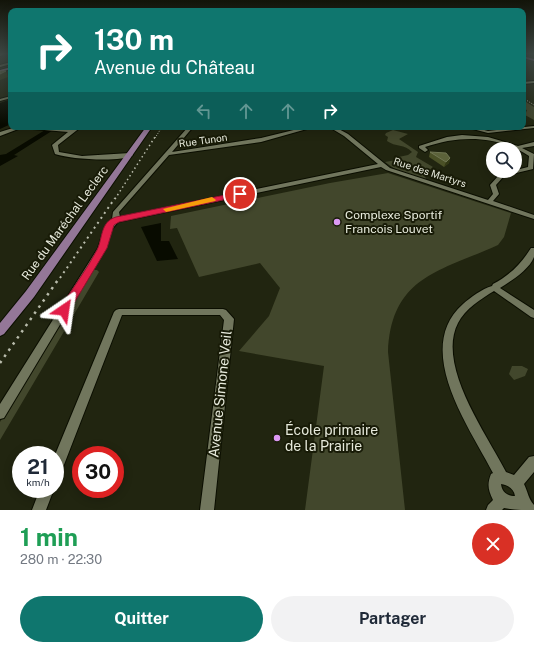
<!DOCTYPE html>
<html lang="fr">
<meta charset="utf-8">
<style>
body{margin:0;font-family:"Public Sans",sans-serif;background:#f2f2f3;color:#1f2937;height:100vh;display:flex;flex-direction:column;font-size:15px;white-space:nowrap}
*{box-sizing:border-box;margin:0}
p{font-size:13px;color:#747a83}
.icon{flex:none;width:22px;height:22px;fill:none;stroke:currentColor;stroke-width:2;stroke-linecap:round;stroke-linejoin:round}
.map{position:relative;height:510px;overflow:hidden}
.details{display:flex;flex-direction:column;background:#fff;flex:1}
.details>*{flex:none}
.hud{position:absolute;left:8px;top:8px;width:518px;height:122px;border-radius:8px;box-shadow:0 2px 10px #0003;background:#0f766e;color:#fff;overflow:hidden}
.controls{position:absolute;left:486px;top:142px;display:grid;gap:8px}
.controls a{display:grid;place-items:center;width:36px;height:36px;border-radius:50%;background:#fff;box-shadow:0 2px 10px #0003;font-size:20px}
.speed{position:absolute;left:12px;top:446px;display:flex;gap:8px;font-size:20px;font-weight:700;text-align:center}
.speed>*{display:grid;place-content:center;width:52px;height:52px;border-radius:50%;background:#fff;box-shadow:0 2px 10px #0003;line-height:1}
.speed small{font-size:10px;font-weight:400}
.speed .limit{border:6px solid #d22;background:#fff;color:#111}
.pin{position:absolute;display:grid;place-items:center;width:34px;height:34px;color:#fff;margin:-17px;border:2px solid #fff;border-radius:50%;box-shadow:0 1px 4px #0007}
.me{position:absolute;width:44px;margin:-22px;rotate:32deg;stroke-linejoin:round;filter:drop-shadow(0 0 3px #0008)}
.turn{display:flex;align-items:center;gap:14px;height:84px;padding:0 20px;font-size:18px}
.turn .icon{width:52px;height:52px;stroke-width:2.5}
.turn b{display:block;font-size:28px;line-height:34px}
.lanes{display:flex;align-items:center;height:38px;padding:0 20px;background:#0003;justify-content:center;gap:20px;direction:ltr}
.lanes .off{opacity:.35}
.round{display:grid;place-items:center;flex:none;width:42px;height:42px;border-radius:21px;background:#f2f2f3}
.summary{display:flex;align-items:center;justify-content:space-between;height:68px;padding:0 20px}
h1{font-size:24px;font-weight:700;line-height:30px;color:#1e9e55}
.button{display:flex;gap:8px;margin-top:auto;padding:8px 20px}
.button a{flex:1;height:46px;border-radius:24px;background:#0f766e;color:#fff;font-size:16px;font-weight:700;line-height:46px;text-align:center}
.button a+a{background:#f2f2f3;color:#1f2937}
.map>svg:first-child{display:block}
.green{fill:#42472c}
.water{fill:#080b00}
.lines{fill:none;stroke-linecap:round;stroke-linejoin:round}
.minor-casing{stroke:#0b0e00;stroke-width:2}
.major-casing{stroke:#0b0e00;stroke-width:2}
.highway-casing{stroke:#0b0e00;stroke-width:1}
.minor{fill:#71765d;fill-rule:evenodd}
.major{fill:#947798;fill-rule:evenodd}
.highway{fill:#ac78bf;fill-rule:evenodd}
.rail-far3{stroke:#b9bcac;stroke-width:1;stroke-dasharray:1 1.5;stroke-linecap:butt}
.rail-far2{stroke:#b9bcac;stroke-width:1.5;stroke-dasharray:1.5 3;stroke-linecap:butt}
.rail-far1{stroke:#b9bcac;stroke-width:2;stroke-dasharray:2 4;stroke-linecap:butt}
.rail{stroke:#b9bcac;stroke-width:2.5;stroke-dasharray:2.5 5;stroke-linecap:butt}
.wall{fill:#4b5127}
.shaded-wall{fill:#333915}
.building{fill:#5c623a;stroke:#717754}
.route{fill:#e11d48;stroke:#92132f}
.slow{fill:#f59e0b}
.poi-dot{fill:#dc99f4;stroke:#181b07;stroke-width:1.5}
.labels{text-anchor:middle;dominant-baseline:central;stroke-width:4;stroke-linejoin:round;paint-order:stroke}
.far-street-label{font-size:10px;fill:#e7eadc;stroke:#181b07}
.poi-label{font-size:12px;fill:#e7eadc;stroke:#181b07;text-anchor:start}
.street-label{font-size:12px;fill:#e7eadc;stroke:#181b07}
.near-street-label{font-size:14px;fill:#e7eadc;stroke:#181b07}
.near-poi-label{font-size:14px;fill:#e7eadc;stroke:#181b07;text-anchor:start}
</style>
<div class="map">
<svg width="534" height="510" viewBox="0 0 534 510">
<rect width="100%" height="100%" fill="#212510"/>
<path class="green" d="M523 100 534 107V120L525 115 527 110 523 109Z
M393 130 408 134 399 139 418 152 416 157 433 167 425 174 426 181 399 172 385 162 396 160 394 158 408 155 412 152C405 144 395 147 387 141L388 137 385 135 386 133Z
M388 173 511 213 504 237 498 245C441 271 391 276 388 352L405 510H305L324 366 239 351 269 316 280 288 260 263 199 277 177 228 170 229 171 216 330 183Z
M92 270H97L99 272 0 440V422Z
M512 366H522L528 369 525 376 514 380 509 374Z"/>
<path class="water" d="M11 99V124L0 129V103Z
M50 127H58L14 155 18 156 0 166V155L6 154Z
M161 223V241H169L178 259 157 261 141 227Z"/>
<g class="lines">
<g class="minor-casing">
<path id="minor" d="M0 54H5L0 56Z
M11 62V64L0 67V65Z
M534 81V83L523 84V82Z
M11 96V98L0 101V99Z
M534 126V128L488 133 465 127H473L488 131Z
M16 127H40L71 129 75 127H81L58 145 59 152 82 156 130 153 133 155C121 163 69 159 55 154L52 145 68 132 21 128 0 136V132Z
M188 127H193L172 152 261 138 306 127H314L261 142 169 155 119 212 120 217 378 164 344 136 329 127H335L348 134 390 168 488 200 493 194 490 185 500 174 528 167 529 156C497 135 460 135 425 147L428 150 425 152 419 148V146L447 137 462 135 488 137 518 146 534 142V146L522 148 534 154 533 169 504 176 496 185 499 194 493 201 534 215V219L386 170 381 167 118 222 112 229 106 248 4 418 0 419V404L98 248 104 229 112 219 113 212Z
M531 248H534C534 251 534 255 534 257 529 270 511 281 500 288L534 310V318L531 317 494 291C481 299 465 309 458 323 436 365 487 435 506 472L514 475 529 457 534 456V472L524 484C528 492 528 498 534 505V510C524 510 514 510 504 508L502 510H486L488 505 493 500C488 490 487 484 491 474L493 473C470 428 412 349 463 304 471 297 482 289 492 286L493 284C510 275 521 264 531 248ZM501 484C508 485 514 489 515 496 507 496 502 492 501 484Z
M119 309H223L226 310 234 319 214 510H200L224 320 220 315H122L60 475 55 477V455L114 312 116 310Z
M40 489H54L46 510H32Z"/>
</g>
<g class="major-casing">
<path id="major" d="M11 67V69L0 72V70Z
M146 127H152L34 297 4 334 0 336V323L26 291Z"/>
</g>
<g class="highway-casing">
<path id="highway" d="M523 56 534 59V61L523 58Z"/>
</g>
<use href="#minor" class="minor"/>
<use href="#major" class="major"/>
<use href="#highway" class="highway"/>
<path class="rail-far3" d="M523 98 534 105
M155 138 162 127"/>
<path class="rail-far2" d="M115 199 155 137"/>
<path class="rail-far1" d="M60 278 115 198"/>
<path class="rail" d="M0 363 60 277"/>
</g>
<path class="wall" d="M430 152 450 158 449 163 444 167 429 157Z"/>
<path class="shaded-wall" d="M6 71 8 77 0 80V74Z
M450 158 449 163 444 167 446 162Z"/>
<path class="building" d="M0 71H6L0 74Z
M430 152 446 153 450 158 446 162Z"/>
<linearGradient id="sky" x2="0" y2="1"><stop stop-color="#121409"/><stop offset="0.43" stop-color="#3d4642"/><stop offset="1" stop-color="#3d4642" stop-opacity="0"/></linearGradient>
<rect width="534" height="125" fill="url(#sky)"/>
<path class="route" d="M240 192 243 194 242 196 119 222 114 225 107 248 68 313H60L59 310C71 290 86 271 97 250 103 238 100 222 116 217Z"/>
<path class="slow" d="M212 197 216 200 215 201 166 212 163 209Z"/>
<g class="poi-dot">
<circle cx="337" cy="222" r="4"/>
<circle cx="277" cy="438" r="4"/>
</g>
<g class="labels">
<g class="far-street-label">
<text transform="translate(203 140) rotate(-8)">Rue Tunon</text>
<text transform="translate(430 172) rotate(18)">Rue des Martyrs</text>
</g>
<g class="poi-label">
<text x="345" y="215">Complexe Sportif<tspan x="345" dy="14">Francois Louvet</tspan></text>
</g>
<g class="street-label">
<text transform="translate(65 223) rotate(-54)">Rue du Maréchal Leclerc</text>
</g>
<g class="near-street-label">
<text transform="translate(220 394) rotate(-84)">Avenue Simone Veil</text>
</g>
<g class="near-poi-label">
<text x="285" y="430">École primaire<tspan x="285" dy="16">de la Prairie</tspan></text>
</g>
</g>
</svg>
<div class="controls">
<a><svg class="icon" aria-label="search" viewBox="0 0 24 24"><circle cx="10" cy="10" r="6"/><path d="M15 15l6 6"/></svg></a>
</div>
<div class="speed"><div>21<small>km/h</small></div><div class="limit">30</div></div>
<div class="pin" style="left:240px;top:194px;background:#d93025"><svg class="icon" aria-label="arrive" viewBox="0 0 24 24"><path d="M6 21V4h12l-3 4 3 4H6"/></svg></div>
<svg class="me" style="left:64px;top:310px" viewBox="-20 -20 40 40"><path d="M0-17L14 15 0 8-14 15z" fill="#e11d48" stroke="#fff" stroke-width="4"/></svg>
<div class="hud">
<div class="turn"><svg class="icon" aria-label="right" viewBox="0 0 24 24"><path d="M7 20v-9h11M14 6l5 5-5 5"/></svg><div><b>130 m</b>Avenue du Château</div></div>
<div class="lanes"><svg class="icon off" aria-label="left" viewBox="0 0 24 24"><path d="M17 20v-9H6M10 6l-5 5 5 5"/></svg><svg class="icon off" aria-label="ahead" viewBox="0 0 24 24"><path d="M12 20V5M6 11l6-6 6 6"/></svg><svg class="icon off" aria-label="ahead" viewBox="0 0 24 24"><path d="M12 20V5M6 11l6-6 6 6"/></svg><svg class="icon" aria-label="right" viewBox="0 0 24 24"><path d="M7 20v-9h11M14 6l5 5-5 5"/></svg></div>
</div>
</div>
<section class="details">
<div class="summary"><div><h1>1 min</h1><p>280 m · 22:30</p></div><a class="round" style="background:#d93025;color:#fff"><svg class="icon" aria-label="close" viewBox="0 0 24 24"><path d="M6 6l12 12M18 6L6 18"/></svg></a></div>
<div class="button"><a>Quitter</a><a>Partager</a></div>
</section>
